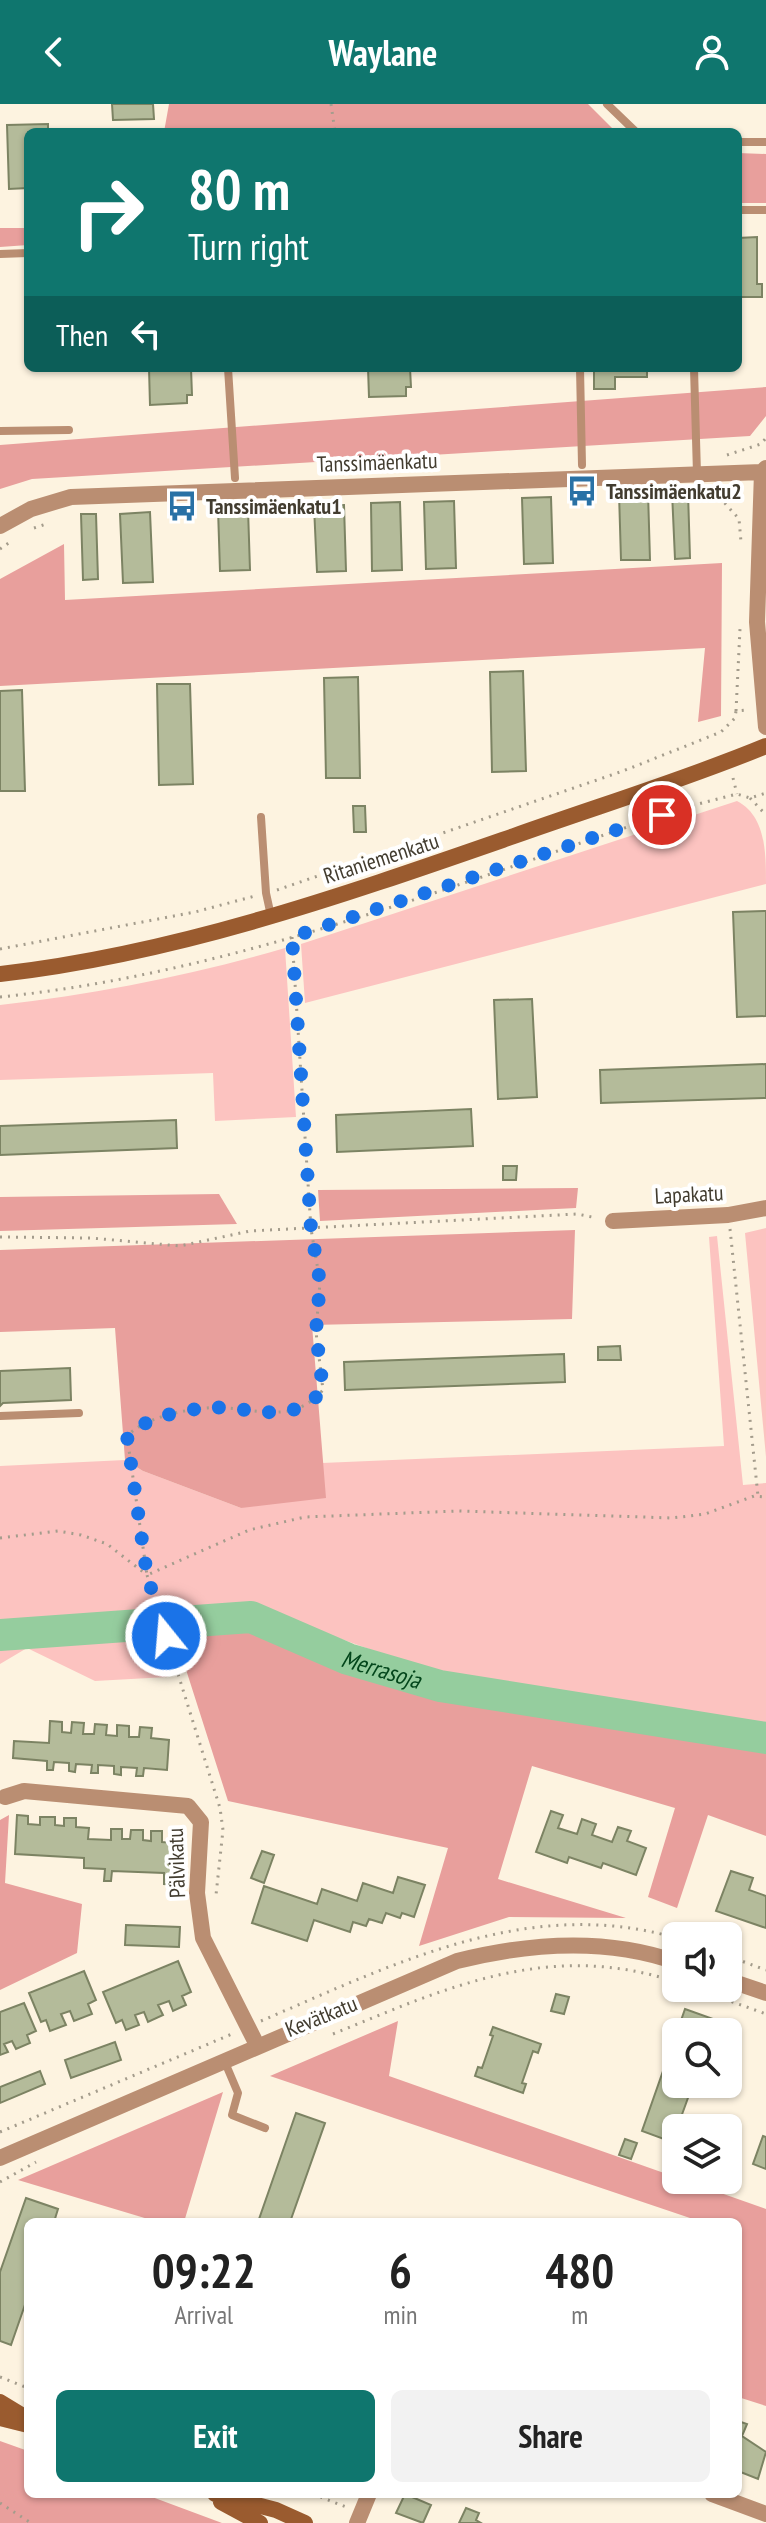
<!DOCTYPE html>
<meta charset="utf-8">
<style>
body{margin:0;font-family:"PT Sans Narrow",sans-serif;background:#f2f2f2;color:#222;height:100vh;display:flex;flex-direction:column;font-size:30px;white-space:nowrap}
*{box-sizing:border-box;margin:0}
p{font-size:26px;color:#767676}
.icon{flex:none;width:44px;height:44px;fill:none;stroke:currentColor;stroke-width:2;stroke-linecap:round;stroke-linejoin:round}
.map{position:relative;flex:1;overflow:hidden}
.sheet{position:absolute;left:24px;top:2114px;width:718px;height:280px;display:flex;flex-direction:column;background:#fff;border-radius:12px;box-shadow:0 2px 6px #0004}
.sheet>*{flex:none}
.banner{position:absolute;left:24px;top:24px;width:718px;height:244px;border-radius:12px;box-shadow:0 2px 6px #0004;background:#0f766e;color:#fff;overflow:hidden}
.buttons{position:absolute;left:662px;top:1818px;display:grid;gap:16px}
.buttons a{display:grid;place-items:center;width:80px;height:80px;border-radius:12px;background:#fff;box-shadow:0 2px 6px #0004;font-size:40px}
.pin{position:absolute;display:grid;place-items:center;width:68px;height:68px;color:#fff;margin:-34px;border:4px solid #fff;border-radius:50%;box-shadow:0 2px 8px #0007}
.me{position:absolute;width:88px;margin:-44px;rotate:343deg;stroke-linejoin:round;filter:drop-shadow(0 0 6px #0008)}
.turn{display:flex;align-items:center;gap:28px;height:168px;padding:0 32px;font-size:36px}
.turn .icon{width:104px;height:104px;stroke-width:2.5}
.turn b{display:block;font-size:56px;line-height:68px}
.then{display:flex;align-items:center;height:76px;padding:0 32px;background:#0003;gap:16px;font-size:30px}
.eta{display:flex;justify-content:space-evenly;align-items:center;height:136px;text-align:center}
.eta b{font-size:48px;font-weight:700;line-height:56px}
.action{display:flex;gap:16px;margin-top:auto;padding:16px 32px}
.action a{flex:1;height:92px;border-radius:12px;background:#0f766e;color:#fff;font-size:32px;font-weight:700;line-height:92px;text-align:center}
.action a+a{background:#f2f2f2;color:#222}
header{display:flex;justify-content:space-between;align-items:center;height:104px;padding:0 32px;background:#0f766e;color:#fff;font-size:36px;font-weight:700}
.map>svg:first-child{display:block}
.green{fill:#fcc3c0}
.forest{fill:#e89f9c}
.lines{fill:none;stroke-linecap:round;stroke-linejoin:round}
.river{stroke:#95cd9e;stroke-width:32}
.building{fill:#b4bb9a;stroke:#7c8363;stroke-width:2}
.path{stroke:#a49c8c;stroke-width:3;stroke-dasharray:2 6;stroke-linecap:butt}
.lane{stroke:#ba8e72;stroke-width:8}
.street{stroke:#ba8e72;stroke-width:16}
.secondary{stroke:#9a5b2f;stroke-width:16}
.route{stroke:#1a73e8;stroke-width:14;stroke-dasharray:0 25.2}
.labels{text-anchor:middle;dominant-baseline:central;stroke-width:8;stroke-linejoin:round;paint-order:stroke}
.street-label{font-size:22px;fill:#423c2f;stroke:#fff}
.poi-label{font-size:22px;font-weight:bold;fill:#423c2f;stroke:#fff;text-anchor:start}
.water-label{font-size:24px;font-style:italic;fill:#03461b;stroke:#fff}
</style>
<header><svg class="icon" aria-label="back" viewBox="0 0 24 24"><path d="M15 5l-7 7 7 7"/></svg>Waylane<svg class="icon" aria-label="person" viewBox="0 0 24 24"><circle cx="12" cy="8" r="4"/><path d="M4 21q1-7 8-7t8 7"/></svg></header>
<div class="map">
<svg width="766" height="2419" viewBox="0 0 766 2419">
<rect width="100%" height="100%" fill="#fdf3e0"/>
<path class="green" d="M737 697C766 712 766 749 766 780L305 899 301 840Z
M285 844 296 1013 215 1017 213 969 0 976V901C97 890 192 871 285 844Z
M766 1124V1353L745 1129Z
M717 1132 743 1381 766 1379V1622L441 1571 250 1502 150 1507 167 1573 95 1577 27 1544 0 1560V1362L125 1356 143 1367 241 1404 322 1359 724 1342 709 1133Z"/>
<path class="forest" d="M169 0H588L616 28H164Z
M738 49 766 50V99H738Z
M0 124H28V141L0 143Z
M766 283V312L750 332 32 375 0 385V341Z
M64 440 65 496 722 459 721 612 698 618 705 544 0 582V475Z
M578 1084 576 1104 320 1117 318 1086Z
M219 1090 237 1120 0 1127V1093Z
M575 1126 572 1215 312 1221 326 1394 241 1404 143 1367 125 1356 115 1224 0 1228V1146Z
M250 1523 394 1579 440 1592 766 1643V1732L708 1711 677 1804 648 1793 675 1704 532 1662 498 1775 626 1814 509 1813 419 1842 448 1744 228 1697 174 1528Z
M9 1711 5 1779 82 1800 77 1849 0 1886V1716Z
M398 1917 389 1972 766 2105V2302L738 2293V2118H689L690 2114 270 1972Z
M223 1988 184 2118H158L18 2076Z
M0 2337 28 2347V2390H144L222 2419H0Z"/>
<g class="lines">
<path class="river" id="s1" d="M0 1531 251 1513 348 1555 440 1582 766 1634"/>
</g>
<path class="building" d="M112 0H153L154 15 113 16Z
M48 20V28H28V84L9 85 7 21Z
M757 133V180H762V193H738V134Z
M149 264H191L192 291H187V299L150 301Z
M368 264H410L411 283H406V292L369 293Z
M594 264H647V273H615V285H594Z
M648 388 650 456H621L619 389Z
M672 388H688L690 454 675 455Z
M551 393 553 459 524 460 522 394Z
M454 397 456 464 426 465 424 398Z
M400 398 402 466 372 467 371 399Z
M344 401 346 467 317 468 314 402Z
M218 405H248L250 466 220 467Z
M150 408 153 478 123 479 120 410Z
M81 410H96L98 475 83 476Z
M523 567 526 667 492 668 490 568Z
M358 573 360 674H326L324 574Z
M157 580H190L193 680 159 681Z
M22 586 25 687H0V587Z
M353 702H365L366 728H354Z
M766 807V912L737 913 733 808Z
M532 895 537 993 498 995 494 896Z
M766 960V994L601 999 600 966Z
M471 1005 473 1042 337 1048 336 1011Z
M176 1016 177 1044 0 1051V1022Z
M503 1062H517L516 1076H503Z
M620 1242 621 1256H598V1243Z
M564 1250 565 1278 345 1286 344 1258Z
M70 1264 71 1296 3 1299 0 1302V1267Z
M50 1617 62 1618V1628L71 1629 72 1618 84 1619 83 1630H94L95 1620 107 1621 106 1631 117 1632V1621L129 1622V1633H139L140 1623 152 1624 151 1634 169 1636 167 1666 144 1664 143 1672H136L137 1664 121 1663V1671L114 1670V1662L98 1661V1669H91L92 1661 76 1660 75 1668 69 1667V1659L54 1658 53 1666H47V1657L13 1654 14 1637 49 1639Z
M551 1707 563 1711 558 1724 577 1730 582 1715 596 1720 592 1731 612 1738 618 1723 631 1727 627 1737 646 1744 636 1771 603 1759 601 1764 569 1753 567 1759 536 1748Z
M17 1711 28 1712V1720L40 1721V1713H55V1721L64 1722V1714H76V1723L89 1724 88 1735 111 1736V1725H122V1735H130L131 1726H143V1736L151 1737V1727H162V1738L176 1739 174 1781 164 1780V1769L112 1767 111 1777H104L105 1765 84 1764V1754L15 1750Z
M262 1747 274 1751 264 1779 251 1774Z
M731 1767 753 1774 749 1786 766 1792V1824L716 1807Z
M398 1773 425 1781 414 1813 402 1809 400 1814 386 1809 382 1819 369 1815 366 1822 353 1818 350 1828 314 1816 307 1837 252 1819 264 1782 317 1800 322 1785 357 1797 363 1779 393 1789Z
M126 1821 180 1823 179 1843 125 1841Z
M178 1857 191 1888 182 1892 186 1901 173 1907 169 1897 158 1901 163 1911 148 1918 144 1908 135 1911 139 1921 126 1926 122 1916 116 1919 103 1888Z
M84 1867 96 1896 88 1900 92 1910 74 1917 70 1907 61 1910 66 1921 50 1927 46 1916 41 1918 29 1889Z
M556 1890 569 1893 564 1910 551 1907Z
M24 1899 36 1927 27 1931 30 1939 16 1945 12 1937 4 1940 8 1948 0 1951V1908Z
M685 1905 716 1916 711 1928H677Z
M493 1923 541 1940 538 1949 533 1947 522 1979 526 1980 523 1989 475 1972 478 1963 482 1964 493 1932 490 1931Z
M676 1930V1980H693L672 2038 642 2027Z
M115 1938 121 1956 71 1974 65 1956Z
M40 1967 45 1980 0 1999V1983Z
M296 2009 325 2019 290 2118H258Z
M763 2032 766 2033V2065L753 2060Z
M625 2035 637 2039 631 2055 619 2051Z
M26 2094 58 2105 54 2118H28V2192L11 2241 0 2237V2168Z
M738 2317 747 2320 742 2332 766 2348 758 2375 738 2367Z
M405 2390 431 2401 423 2419 396 2409Z
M466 2404 479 2409 476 2416 481 2419H459Z"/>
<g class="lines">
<path class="path" d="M331 0 335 28
M727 351 761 340 766 334
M714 387 739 415 741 438
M725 398 745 396
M34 424 49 419
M0 445 10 438
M736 607 740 525
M733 674 737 690
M750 694 766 711
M277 786 623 667 721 628 735 614 736 607 747 606
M292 833 311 1125 320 1178 316 1228 323 1286C289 1325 249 1300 207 1304 181 1306 145 1314 127 1332L147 1471 249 1426 305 1413 459 1407 672 1414 705 1410 754 1392 766 1393
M0 845 195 808 255 792
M0 893C237 869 465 776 690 702L737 690 750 694 766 689
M730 1125 758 1392
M0 1133 91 1134 180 1142 250 1127 577 1110 597 1114
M0 1434 58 1427 81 1431 107 1440 147 1471 220 1704 223 1726 216 1791
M728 1852 766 1866
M694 1884 766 1910
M261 1917C394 1860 529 1791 676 1834
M333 1930C448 1883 550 1836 676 1878
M0 2028 232 1930
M0 2078 36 2058
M0 2273 28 2284
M313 2390 346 2403
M0 2399 31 2419"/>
<path class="lane" d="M607 0 636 28
M738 38H766
M738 106H766
M0 150 28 149
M228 264 235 374
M580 264 582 361
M694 264 697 370
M0 327 69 326
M261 713 266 789 271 812
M0 1312 79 1309
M224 1956 238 1989 232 2011 265 2024"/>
<path class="street" d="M766 364 762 368 757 518 766 623
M0 422 31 405 71 393 762 368
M613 1117 728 1111 766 1104
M5 1693 24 1687 188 1702 201 1718 197 1789 203 1834 257 1941
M728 1876 766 1889
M0 2054 457 1857C529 1839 605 1833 676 1858
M712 2390 766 2410
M357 2419 369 2390"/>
<path class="secondary" d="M0 870C177 850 347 790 514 732 598 702 684 676 766 642
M0 2298 28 2315
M0 2314 28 2321
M215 2390 276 2406 305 2419
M221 2398 260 2419"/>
</g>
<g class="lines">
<path class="route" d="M166 1532 147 1471 127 1332C145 1314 181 1306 207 1304 249 1300 289 1325 323 1286L316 1228 320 1178 311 1125 292 833 662 711"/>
</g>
<defs>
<g id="bus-bare" transform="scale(2.4)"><path d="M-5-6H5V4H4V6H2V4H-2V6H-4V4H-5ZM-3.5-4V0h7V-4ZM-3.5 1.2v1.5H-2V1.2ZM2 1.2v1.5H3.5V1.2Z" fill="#2971a5" stroke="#fff" stroke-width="2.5" paint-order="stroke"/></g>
</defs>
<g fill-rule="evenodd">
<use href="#bus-bare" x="582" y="387"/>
<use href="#bus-bare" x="182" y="402"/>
</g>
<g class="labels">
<g class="street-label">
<text transform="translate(377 358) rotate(-2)">Tanssimäenkatu</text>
<text transform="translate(381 754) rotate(-18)">Ritaniemenkatu</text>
<text transform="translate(689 1090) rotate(-3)">Lapakatu</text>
<text transform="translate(176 1759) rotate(-92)">Pälvikatu</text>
<text transform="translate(321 1912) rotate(-22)">Kevätkatu</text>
</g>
<g class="poi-label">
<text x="606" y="387">Tanssimäenkatu2</text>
<text x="206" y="402">Tanssimäenkatu1</text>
</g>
<g class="water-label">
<text stroke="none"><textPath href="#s1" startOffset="392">Merrasoja</textPath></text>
</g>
</g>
</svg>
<div class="buttons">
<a><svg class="icon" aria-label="sound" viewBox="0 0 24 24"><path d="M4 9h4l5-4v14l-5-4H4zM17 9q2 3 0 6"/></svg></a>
<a><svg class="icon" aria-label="search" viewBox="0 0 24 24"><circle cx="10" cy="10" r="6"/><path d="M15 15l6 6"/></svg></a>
<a><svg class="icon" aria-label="layers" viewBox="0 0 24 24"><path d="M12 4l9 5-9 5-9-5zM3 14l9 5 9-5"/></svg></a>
</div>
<div class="pin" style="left:662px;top:711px;background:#d93025"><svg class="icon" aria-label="arrive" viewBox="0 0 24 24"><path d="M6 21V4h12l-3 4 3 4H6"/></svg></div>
<svg class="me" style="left:166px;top:1532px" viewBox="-20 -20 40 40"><circle r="17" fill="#1a73e8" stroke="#fff" stroke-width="3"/><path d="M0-11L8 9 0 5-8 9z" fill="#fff"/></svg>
<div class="banner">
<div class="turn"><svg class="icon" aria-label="right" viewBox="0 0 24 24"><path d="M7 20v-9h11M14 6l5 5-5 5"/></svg><div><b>80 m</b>Turn right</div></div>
<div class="then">Then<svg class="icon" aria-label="left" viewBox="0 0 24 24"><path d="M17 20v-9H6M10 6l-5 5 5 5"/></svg></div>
</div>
<section class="sheet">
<div class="eta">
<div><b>09:22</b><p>Arrival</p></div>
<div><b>6</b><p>min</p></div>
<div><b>480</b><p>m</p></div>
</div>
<div class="action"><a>Exit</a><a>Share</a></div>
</section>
</div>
